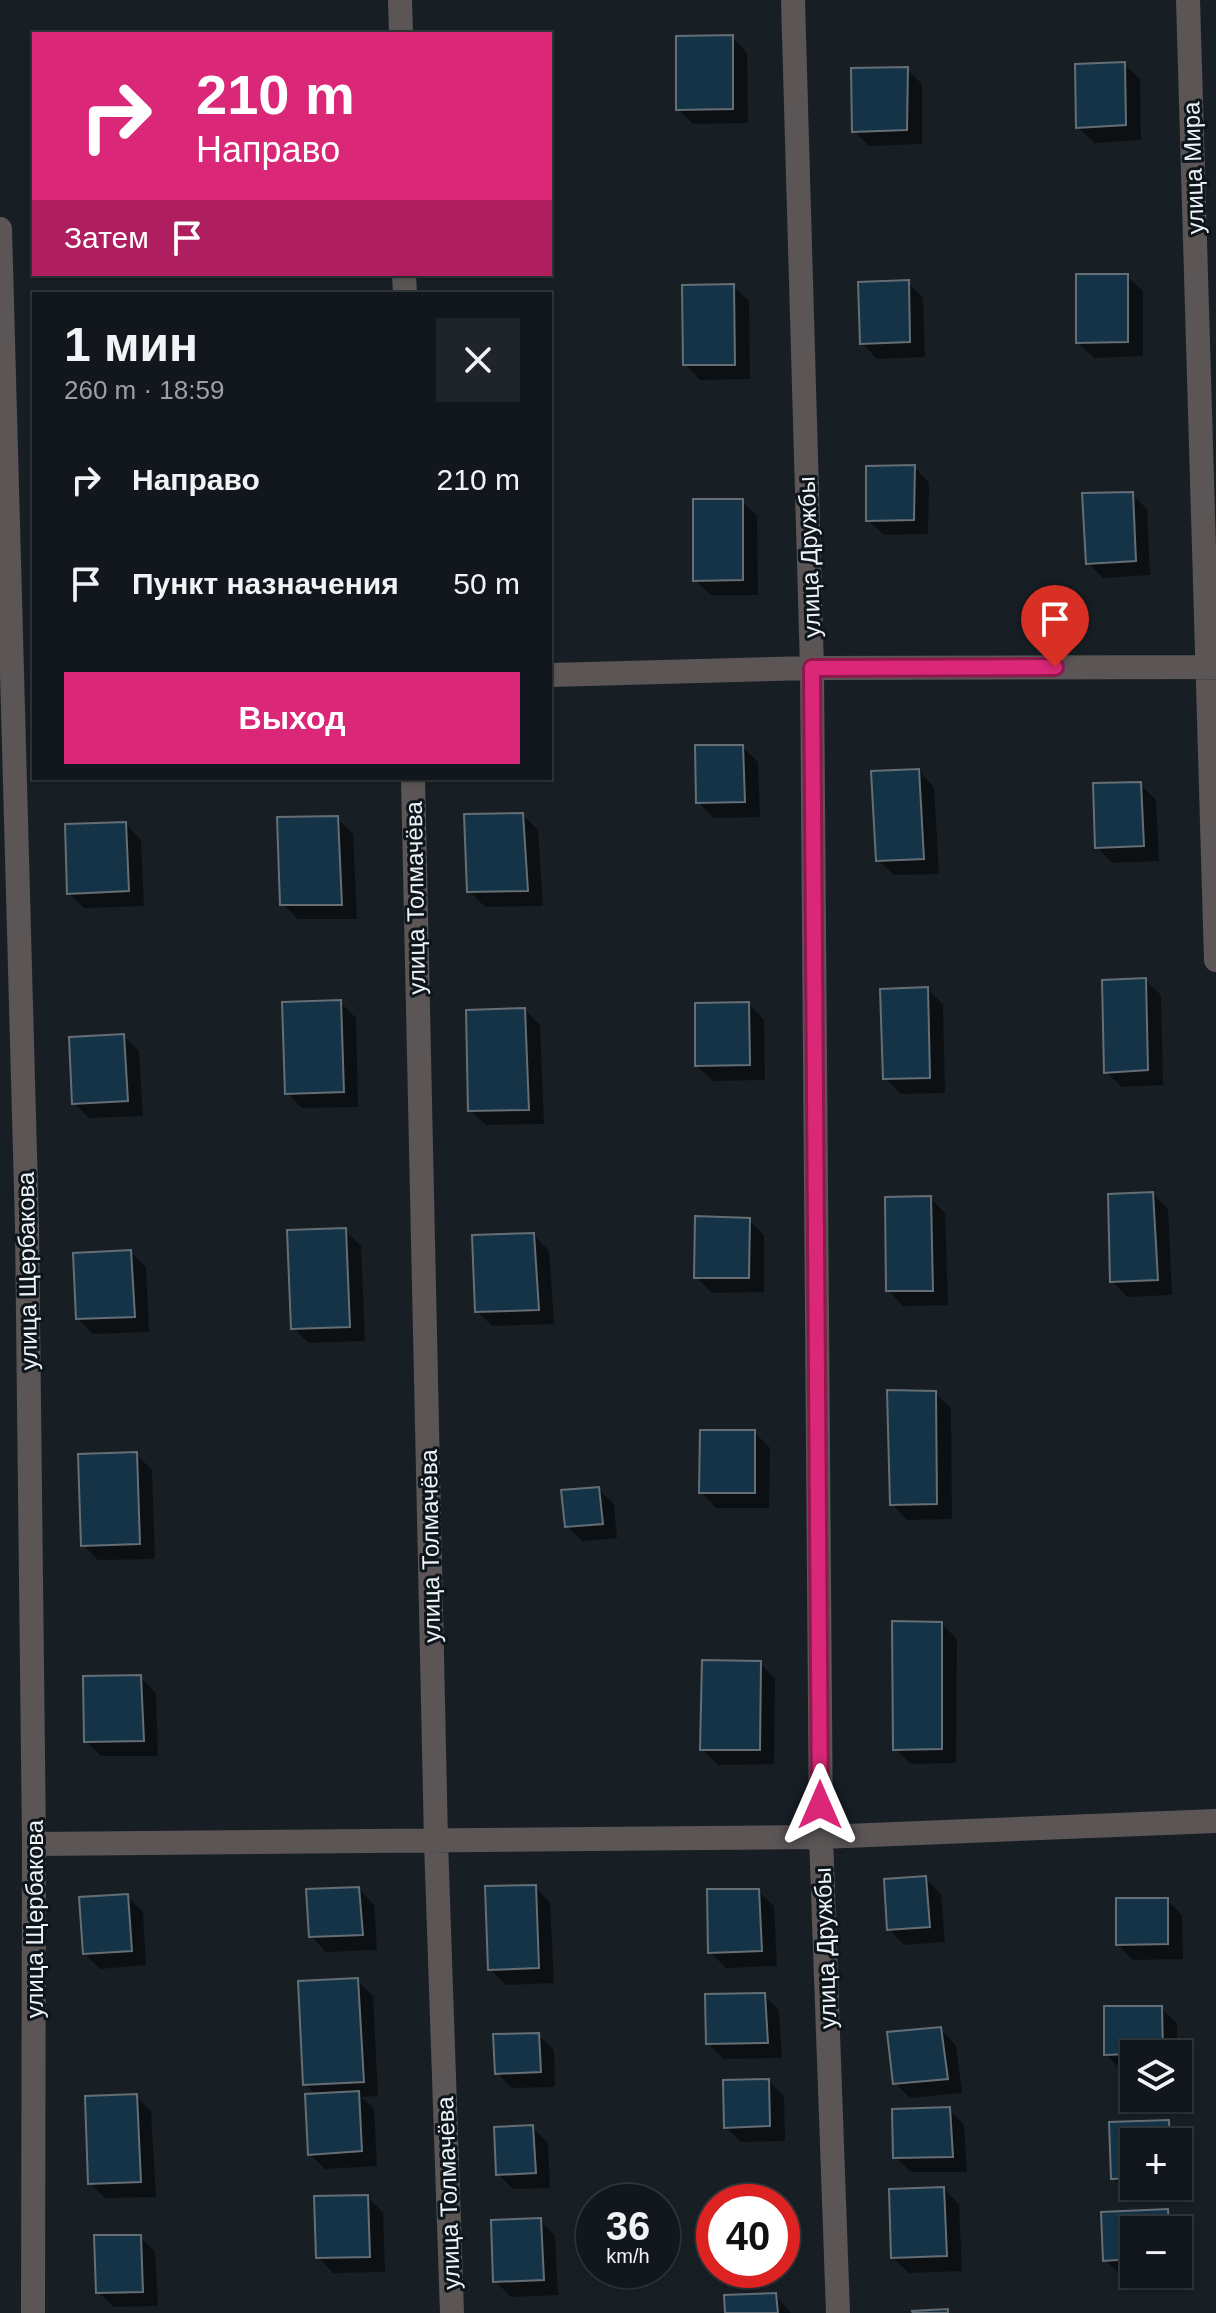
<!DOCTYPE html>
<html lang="ru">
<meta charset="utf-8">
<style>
body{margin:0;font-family:Arial,sans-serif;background:#1e2429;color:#f1f3f6;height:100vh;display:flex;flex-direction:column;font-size:30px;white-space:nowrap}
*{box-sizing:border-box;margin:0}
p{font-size:26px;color:#9c9fa3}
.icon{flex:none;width:44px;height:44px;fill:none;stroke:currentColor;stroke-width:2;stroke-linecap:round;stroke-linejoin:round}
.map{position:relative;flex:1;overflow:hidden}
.panel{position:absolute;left:32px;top:292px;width:520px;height:488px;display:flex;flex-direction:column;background:#11171c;border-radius:0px;box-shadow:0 2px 6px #0004,0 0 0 2px #30363b}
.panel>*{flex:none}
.hud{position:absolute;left:32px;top:32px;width:520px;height:244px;border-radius:0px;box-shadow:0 2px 6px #0004,0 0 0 2px #30363b;background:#db2777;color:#fff;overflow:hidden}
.fabs{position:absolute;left:1120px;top:2040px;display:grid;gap:16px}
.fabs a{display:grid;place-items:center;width:72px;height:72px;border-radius:0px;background:#11171c;box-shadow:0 2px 6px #0004,0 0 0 2px #30363b;font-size:40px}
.speed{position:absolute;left:576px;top:2184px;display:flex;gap:16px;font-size:40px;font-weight:700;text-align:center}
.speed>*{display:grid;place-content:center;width:104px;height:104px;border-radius:50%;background:#11171c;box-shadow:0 2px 6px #0004,0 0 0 2px #30363b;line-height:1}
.speed small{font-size:20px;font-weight:400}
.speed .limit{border:12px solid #d22;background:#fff;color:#111}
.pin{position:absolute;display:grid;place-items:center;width:68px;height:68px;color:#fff;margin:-82px -34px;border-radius:50% 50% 50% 0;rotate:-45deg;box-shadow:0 0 8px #0007}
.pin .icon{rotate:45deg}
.me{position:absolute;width:88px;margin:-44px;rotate:0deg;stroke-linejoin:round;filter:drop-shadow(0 0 6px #0008)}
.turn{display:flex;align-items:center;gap:28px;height:168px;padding:0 32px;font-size:36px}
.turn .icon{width:104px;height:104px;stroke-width:2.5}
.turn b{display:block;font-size:56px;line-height:68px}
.then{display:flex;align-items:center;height:76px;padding:0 32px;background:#0003;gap:16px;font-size:30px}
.round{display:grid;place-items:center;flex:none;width:84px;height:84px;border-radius:0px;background:#1e2429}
.head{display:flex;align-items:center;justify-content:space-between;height:136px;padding:0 32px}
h1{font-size:48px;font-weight:600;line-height:60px}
.action{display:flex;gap:16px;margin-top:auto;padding:16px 32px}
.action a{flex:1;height:92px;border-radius:0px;background:#db2777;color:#fff;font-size:32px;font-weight:600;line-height:92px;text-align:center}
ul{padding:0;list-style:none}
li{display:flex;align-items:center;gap:24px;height:104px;padding:0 32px}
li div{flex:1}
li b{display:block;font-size:30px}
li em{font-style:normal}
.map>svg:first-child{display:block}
.shadow{fill:#0007;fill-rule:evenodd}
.building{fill:#143347;stroke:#656e75;stroke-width:2}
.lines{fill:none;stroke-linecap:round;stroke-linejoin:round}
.minor{stroke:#5b5556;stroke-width:24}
.route-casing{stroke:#8e194d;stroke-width:20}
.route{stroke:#db2777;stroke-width:14}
.labels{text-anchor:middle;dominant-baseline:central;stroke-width:6;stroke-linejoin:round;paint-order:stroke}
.street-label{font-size:24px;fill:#eef3f7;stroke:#0e161b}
</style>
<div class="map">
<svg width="1216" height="2313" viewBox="0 0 1216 2313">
<rect width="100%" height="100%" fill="#171f25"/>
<path class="shadow" d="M732 37 747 53 748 123 693 124 678 109Z
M1124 64 1140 79 1141 140 1094 143 1078 127Z
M907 69 922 84V144L869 146 854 131Z
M1127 276 1143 291V356L1094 358 1078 343Z
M908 282 923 298 925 357 877 359 862 343Z
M733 286 749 301 750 379 700 380 685 364Z
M914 467 929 483 928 534 884 535 868 520Z
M1132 494 1147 509 1150 575 1103 578 1088 563Z
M742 501 757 516 758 595H711L695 580Z
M743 747 758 762 760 817 714 818 698 802Z
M919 771 934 787 939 874 894 875 878 860Z
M1140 784 1156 800 1159 861 1112 863 1097 847Z
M523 815 538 830 543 906 485 907 469 891Z
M337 818 353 834 357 919H298L282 904Z
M126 824 141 840 144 906 84 908 69 893Z
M1145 980 1161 995 1163 1085 1122 1087 1106 1072Z
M927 989 943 1004 945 1093 901 1094 885 1078Z
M340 1002 356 1018 358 1107 302 1108 287 1093Z
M749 1004 764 1020 765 1080 713 1081 697 1066Z
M525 1010 540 1025 544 1124 486 1125 470 1110Z
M124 1036 139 1051 143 1116 89 1118 74 1103Z
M1153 1194 1168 1209 1172 1295 1127 1297 1112 1281Z
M930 1198 945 1213 948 1305 903 1306 888 1290Z
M749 1220 764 1235V1292L712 1293 696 1277Z
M345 1230 361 1246 365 1341 309 1343 293 1328Z
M534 1235 549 1251 554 1324 492 1326 477 1311Z
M130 1252 146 1267 149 1332 93 1334 78 1319Z
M935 1393 951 1408 952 1519 907 1520 892 1504Z
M754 1432 770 1448 769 1508H716L701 1492Z
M136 1454 152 1470 155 1559 98 1560 83 1545Z
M598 1489 614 1504 617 1538 582 1541 567 1526Z
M942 1624 957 1639 956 1763 911 1764 895 1749Z
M760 1663 775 1679 774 1764 718 1765 702 1749Z
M140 1677 156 1693 158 1756H101L86 1741Z
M925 1878 941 1894 945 1942 904 1945 889 1929Z
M535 1887 550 1902 554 1983 506 1985 490 1969Z
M359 1889 374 1905 377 1950 326 1952 311 1936Z
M758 1891 774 1906 777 1966 726 1968 710 1952Z
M127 1896 143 1912 146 1965 100 1969 84 1953Z
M1167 1900 1182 1915 1183 1959 1133 1960 1118 1945Z
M357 1980 373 1996 378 2096 362 2097 374 2109 377 2166 325 2169 310 2154 317 2095 305 2084Z
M764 1995 779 2010 782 2058 724 2059 708 2044Z
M1161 2008 1177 2023V2054H1134V2069L1121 2070 1106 2054Z
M940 2029 956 2045 962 2093 910 2098 895 2083Z
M538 2035 554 2050 555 2087 512 2088 497 2073Z
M768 2081 784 2096 785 2141 741 2142 726 2127Z
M136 2096 151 2111 156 2197 105 2198 90 2183Z
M949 2109 964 2125 967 2172H911L895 2157Z
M1168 2122 1183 2138 1186 2192 1129 2194 1113 2178 1111 2124ZM1134 2142H1178V2186H1134Z
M532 2127 548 2143 550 2188 513 2189 498 2174Z
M944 2189 959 2204 962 2271 909 2273 893 2258Z
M367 2197 383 2212 385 2272 333 2273 318 2257Z
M782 2206 787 2212 788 2248H782Z
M1167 2211 1182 2227 1186 2272H1178V2230H1134V2274H1145L1121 2275 1105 2260 1104 2214Z
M540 2220 555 2236 558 2295 511 2297 495 2281Z
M140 2237 155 2252 158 2306 114 2307 98 2292Z
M775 2295 791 2313H727Z"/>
<path class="building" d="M733 35V109L676 110V36Z
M1125 62 1126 125 1076 128 1075 64Z
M908 67 907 130 852 132 851 68Z
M1076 274H1128V342L1076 343Z
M909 280 910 342 860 344 858 282Z
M734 284 735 365H683L682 285Z
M915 465 914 520 866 521V466Z
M1133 492 1136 561 1086 564 1082 493Z
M693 499H743V580L693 581Z
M695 745H743L745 802 696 803Z
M919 769 924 859 876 861 871 771Z
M1141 782 1144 846 1095 848 1093 783Z
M523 813 528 891 467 892 464 814Z
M338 816 342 905H280L277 817Z
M126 822 129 891 67 894 65 824Z
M1146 978 1148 1070 1104 1073 1102 980Z
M928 987 930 1078 883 1079 880 989Z
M341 1000 344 1092 285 1094 282 1002Z
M749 1002 750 1065 695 1066V1003Z
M525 1008 529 1110 468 1111 466 1010Z
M124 1034 128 1101 72 1104 69 1037Z
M1153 1192 1158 1280 1110 1282 1108 1194Z
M931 1196 933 1291H886L885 1197Z
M695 1216 750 1218 749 1278H694Z
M346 1228 350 1327 291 1329 287 1230Z
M534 1233 539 1310 475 1312 472 1235Z
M131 1250 135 1317 76 1319 73 1253Z
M887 1390 936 1391 937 1504 890 1505Z
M700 1430H755V1493H699Z
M137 1452 140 1544 81 1546 78 1454Z
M599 1487 603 1524 565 1527 561 1490Z
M892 1621 942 1622V1749L893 1750Z
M702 1660 761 1661 760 1750H700Z
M141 1675 144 1741 84 1742 83 1676Z
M926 1876 930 1927 887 1930 884 1879Z
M536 1885 539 1968 488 1970 485 1886Z
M359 1887 363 1935 309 1937 306 1889Z
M707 1889H759L762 1951 708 1953Z
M128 1894 132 1951 83 1954 79 1897Z
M1116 1898H1168V1944L1116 1945Z
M358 1978 364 2082 303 2085 298 1981Z
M765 1993 768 2043 706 2044 705 1994Z
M1104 2006H1162L1163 2053 1104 2055Z
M941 2027 948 2079 893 2084 887 2032Z
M539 2033 541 2072 495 2074 493 2034Z
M769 2079 770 2126 724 2128 723 2080Z
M359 2091 362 2151 308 2155 305 2094Z
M137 2094 141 2182 88 2184 85 2096Z
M950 2107 953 2157 893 2158 892 2109Z
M1169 2120 1170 2142H1134V2178L1111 2179 1109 2122Z
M533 2125 536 2173 496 2175 494 2127Z
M944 2187 947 2256 891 2258 889 2189Z
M773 2194V2202H727V2195Z
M368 2195 370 2257 316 2258 314 2196Z
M1168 2209 1169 2230H1134V2259L1103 2261 1101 2212Z
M541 2218 544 2280 493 2282 491 2220Z
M94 2235H141L143 2292 96 2293Z
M776 2293 778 2313H725L724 2295Z
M948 2309V2313H913L912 2311Z"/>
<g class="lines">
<path class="minor" d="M400 0 401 34
M793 0 812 668 821 1837 838 2313
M1188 0 1216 960
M0 229 27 1227 34 1844 33 2313
M404 274 405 294
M550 675 812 668 1216 667
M413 778 436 1841 452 2313
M34 1844 821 1837 1216 1821"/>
</g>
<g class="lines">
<g class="route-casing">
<path id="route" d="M820 1805 812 668 1055 667"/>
</g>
<use href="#route" class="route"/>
</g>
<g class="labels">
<g class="street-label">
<text transform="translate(1193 168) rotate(-92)">улица Мира</text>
<text transform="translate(809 557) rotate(-92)">улица Дружбы</text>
<text transform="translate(415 898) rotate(-91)">улица Толмачёва</text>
<text transform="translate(27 1271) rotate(-91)">улица Щербакова</text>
<text transform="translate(430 1546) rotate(-91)">улица Толмачёва</text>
<text transform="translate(34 1919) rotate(-90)">улица Щербакова</text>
<text transform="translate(825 1948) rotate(-92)">улица Дружбы</text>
<text transform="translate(448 2193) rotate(-92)">улица Толмачёва</text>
</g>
</g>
</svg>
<div class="fabs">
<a><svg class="icon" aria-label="layers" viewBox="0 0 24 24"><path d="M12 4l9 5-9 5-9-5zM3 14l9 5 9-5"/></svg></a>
<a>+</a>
<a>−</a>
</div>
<div class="speed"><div>36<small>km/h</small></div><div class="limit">40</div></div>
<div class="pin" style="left:1055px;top:667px;background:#d93025"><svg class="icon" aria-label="arrive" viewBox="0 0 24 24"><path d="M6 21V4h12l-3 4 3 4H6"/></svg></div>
<svg class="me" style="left:820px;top:1805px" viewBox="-20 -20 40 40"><path d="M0-17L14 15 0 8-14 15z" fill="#db2777" stroke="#fff" stroke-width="4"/></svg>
<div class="hud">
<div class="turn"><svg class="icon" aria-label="right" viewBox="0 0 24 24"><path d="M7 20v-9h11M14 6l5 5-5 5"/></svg><div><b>210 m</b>Направо</div></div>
<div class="then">Затем<svg class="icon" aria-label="arrive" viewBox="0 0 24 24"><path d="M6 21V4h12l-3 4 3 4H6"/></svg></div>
</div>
<section class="panel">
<div class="head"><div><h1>1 мин</h1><p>260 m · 18:59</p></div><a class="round"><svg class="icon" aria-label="close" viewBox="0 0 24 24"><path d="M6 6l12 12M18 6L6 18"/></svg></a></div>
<ul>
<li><svg class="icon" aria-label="right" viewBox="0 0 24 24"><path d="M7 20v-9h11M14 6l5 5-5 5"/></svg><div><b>Направо</b></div><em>210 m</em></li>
<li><svg class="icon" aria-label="arrive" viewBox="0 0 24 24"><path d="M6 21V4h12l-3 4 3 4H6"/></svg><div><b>Пункт назначения</b></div><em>50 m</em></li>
</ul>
<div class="action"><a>Выход</a></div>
</section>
</div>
